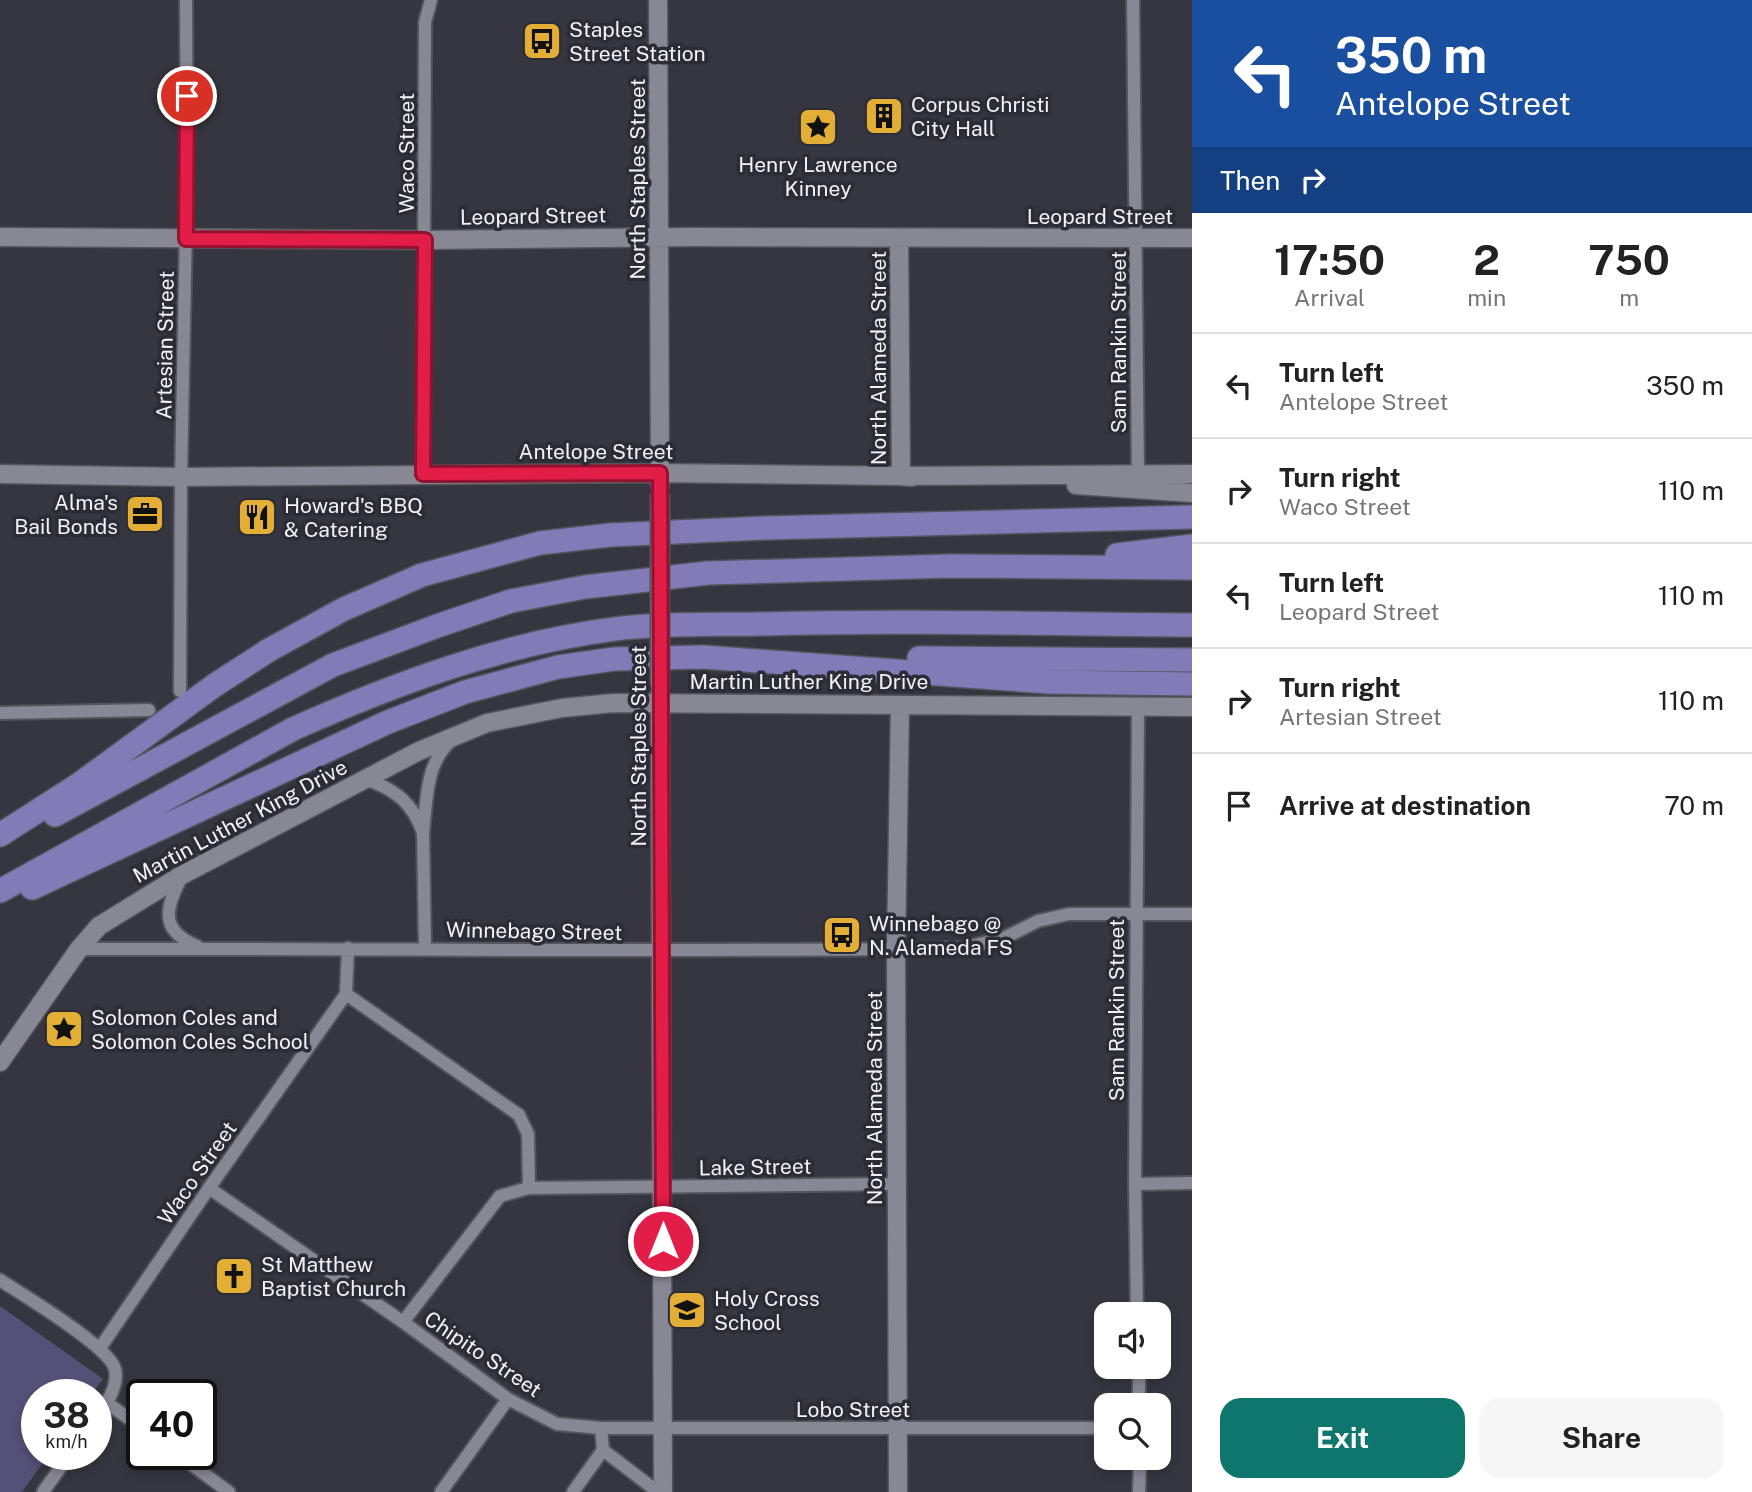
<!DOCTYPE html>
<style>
body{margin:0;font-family:"Public Sans",sans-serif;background:#f6f6f6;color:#222;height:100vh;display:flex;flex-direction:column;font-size:26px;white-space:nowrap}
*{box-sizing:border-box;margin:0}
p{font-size:23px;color:#767676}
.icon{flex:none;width:38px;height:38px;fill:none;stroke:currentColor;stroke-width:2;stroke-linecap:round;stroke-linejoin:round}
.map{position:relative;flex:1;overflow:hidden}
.details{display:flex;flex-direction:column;background:#fff;width:560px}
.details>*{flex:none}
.hud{background:#1a4fa0;color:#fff;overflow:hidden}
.tools{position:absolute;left:1094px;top:1302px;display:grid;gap:14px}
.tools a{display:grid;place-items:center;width:77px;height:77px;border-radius:14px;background:#fff;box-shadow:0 4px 10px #0003;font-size:35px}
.speed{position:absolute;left:21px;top:1379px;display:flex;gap:14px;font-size:35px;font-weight:700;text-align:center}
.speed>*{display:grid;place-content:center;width:91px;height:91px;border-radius:50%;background:#fff;box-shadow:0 4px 10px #0003;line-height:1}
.speed small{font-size:18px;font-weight:400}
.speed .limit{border:4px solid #111;border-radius:10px;background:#fff;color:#111}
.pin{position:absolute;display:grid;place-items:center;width:60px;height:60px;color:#fff;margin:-30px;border:4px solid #fff;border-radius:50%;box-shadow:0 2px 7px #0007}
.me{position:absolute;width:77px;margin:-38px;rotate:0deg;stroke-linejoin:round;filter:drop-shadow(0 0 5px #0008)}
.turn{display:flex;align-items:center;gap:24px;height:147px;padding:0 28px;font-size:32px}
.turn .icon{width:91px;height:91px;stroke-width:2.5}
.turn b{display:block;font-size:49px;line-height:60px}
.then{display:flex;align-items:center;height:66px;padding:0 28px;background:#0003;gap:14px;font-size:26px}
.eta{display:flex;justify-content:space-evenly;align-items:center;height:119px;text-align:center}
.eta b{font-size:42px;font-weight:700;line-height:49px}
.button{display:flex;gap:14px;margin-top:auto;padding:14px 28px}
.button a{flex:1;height:80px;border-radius:21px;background:#0f766e;color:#fff;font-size:28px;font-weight:700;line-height:80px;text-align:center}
.button a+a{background:#f6f6f6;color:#222}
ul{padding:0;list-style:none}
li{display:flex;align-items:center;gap:21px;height:105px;padding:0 28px;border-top:2px solid #e0e0e0}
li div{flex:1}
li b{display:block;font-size:26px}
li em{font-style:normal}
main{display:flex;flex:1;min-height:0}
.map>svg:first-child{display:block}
.green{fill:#545077}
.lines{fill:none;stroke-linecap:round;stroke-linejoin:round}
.street-casing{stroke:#55545d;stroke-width:16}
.secondary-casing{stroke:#55545d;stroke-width:21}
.highway-casing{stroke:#55545d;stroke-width:26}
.street{stroke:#888794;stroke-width:12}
.secondary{stroke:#888794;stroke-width:18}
.highway{stroke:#827bb8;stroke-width:23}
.secondary-bridge-casing{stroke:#55545d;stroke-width:21;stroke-linecap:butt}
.secondary-bridge{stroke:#888794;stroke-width:18}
.route-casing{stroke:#92132f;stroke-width:18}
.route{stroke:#e11d48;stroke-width:12}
.labels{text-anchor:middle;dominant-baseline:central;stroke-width:7;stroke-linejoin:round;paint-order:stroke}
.poi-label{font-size:21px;fill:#f2f1f8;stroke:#2c2c36;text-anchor:start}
.street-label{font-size:21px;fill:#f2f1f8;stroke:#2c2c36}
</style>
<main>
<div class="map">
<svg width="1192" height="1492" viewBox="0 0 1192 1492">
<rect width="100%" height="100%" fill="#363640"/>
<path class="green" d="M0 1306 103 1379 91 1395H37V1454H49L22 1492H0Z"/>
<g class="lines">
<g class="street-casing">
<path id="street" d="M1133 0 1138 474
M423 474 425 22 431 0
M180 691 181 477 187 175 186 0
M0 713 149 710
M365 779C395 789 413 803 423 833 427 800 425 763 452 740
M423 833 425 948
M182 876C166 907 158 930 197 946
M79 949C374 948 669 953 963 948L1004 938 1038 921 1069 914H1192
M346 994 519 1115 528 1134 529 1188 897 1184
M1135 1184 1192 1183
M209 1188 403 1322 508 1399 557 1424 601 1428 603 1450 658 1492
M0 1280C23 1295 109 1346 115 1369 119 1387 106 1404 96 1418
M1137 1314 1135 1184 1138 706
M403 1322 500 1196 529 1188
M100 1348 209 1188 346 994 348 948
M1139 1367V1405
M107 1403 142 1428
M601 1428H1106
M177 1454 229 1492
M43 1492 70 1454
M441 1492 508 1399
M573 1492 603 1450
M1139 1492 1140 1458"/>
</g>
<g class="secondary-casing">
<path id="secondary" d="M658 0 660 484
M0 237 425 240 693 237 1192 238
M899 239 901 476 912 477
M0 474 181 477 660 473 901 476 1192 474
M1076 485 1192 493
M660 694 663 1492
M0 1062 79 949 99 926 182 875 419 751 487 723 562 708 613 703 1192 707
M898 1492 896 949 900 705"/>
</g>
<g class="highway-casing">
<path id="highway" d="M1117 555 1192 546
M919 658 1192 660
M55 815 333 665 437 626 511 601 585 587 708 573 949 566 1192 568
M0 835 78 785 215 685 269 650 344 609 422 575 540 543 610 535 766 528 1192 517
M32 888 388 722 465 692 558 667 614 659 703 657 1048 682 1192 684
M0 891 293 729C394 684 504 643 615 629 661 623 712 625 758 624 903 620 1047 624 1192 625"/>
</g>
<use href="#street" class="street"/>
<use href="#secondary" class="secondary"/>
<use href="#highway" class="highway"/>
<g class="secondary-bridge-casing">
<path id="secondary-bridge" d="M660 494V686"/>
</g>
<use href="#secondary-bridge" class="secondary-bridge"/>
</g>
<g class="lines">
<g class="route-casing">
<path id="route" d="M187 96 186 239 425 240 423 474 660 473 663 1241"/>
</g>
<use href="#route" class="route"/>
</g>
<defs>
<g id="bus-square" transform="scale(2.0125)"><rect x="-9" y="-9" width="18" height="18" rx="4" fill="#e3ae35" stroke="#2c2c36"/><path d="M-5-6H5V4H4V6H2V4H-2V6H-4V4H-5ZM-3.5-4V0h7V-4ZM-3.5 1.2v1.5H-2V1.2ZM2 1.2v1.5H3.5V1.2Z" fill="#111"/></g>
<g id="building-square" transform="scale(2.0125)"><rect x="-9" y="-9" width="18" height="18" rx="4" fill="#e3ae35" stroke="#2c2c36"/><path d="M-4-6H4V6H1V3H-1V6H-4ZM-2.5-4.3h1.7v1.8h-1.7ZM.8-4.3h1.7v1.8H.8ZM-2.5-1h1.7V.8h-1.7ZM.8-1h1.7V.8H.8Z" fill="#111"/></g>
<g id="sight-square" transform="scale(2.0125)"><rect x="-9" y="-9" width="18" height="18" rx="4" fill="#e3ae35" stroke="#2c2c36"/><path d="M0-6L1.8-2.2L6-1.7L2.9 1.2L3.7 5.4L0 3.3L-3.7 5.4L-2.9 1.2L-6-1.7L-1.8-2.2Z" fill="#111"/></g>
<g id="office-square" transform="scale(2.0125)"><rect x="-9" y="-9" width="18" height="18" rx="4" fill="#e3ae35" stroke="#2c2c36"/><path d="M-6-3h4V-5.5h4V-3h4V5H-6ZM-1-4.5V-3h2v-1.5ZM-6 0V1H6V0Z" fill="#111"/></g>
<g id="restaurant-square" transform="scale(2.0125)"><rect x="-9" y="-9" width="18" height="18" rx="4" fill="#e3ae35" stroke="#2c2c36"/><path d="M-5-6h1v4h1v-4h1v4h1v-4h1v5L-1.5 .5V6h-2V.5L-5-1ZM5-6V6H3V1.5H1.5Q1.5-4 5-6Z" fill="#111"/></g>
<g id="church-square" transform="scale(2.0125)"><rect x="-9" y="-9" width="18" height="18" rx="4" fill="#e3ae35" stroke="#2c2c36"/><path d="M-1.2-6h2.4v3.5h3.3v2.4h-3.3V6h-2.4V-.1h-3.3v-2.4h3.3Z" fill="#111"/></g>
<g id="school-square" transform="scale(2.0125)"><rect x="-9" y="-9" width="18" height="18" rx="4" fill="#e3ae35" stroke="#2c2c36"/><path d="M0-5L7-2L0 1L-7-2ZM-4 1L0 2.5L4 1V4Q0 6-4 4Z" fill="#111"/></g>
</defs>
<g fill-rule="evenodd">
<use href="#bus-square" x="542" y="41"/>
<use href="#building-square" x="884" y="116"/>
<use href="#sight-square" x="818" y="127"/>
<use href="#office-square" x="145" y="514"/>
<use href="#restaurant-square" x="257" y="517"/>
<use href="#bus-square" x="842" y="935"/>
<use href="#sight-square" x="64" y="1029"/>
<use href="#church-square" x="234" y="1276"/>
<use href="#school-square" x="687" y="1310"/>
</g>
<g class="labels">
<g class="poi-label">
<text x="569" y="29">Staples<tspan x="569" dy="24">Street Station</tspan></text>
<text x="911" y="104">Corpus Christi<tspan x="911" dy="24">City Hall</tspan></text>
<text x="818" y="164" text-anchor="middle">Henry Lawrence<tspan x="818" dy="24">Kinney</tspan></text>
<text x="118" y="502" text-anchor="end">Alma's<tspan x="118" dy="24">Bail Bonds</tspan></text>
<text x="284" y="505">Howard's BBQ<tspan x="284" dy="24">&amp; Catering</tspan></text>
<text x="869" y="923">Winnebago @<tspan x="869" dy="24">N. Alameda FS</tspan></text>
<text x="91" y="1017">Solomon Coles and<tspan x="91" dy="24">Solomon Coles School</tspan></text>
<text x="261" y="1264">St Matthew<tspan x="261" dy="24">Baptist Church</tspan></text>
<text x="714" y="1298">Holy Cross<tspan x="714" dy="24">School</tspan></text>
</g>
<g class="street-label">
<text transform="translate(406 153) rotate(-90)">Waco Street</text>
<text transform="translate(637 179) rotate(-90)">North Staples Street</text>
<text transform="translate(533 216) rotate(-1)">Leopard Street</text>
<text x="1100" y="216">Leopard Street</text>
<text transform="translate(1118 342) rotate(-90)">Sam Rankin Street</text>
<text transform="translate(165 345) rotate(-89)">Artesian Street</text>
<text transform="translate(878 358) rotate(-90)">North Alameda Street</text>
<text x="596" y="451">Antelope Street</text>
<text x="809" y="681">Martin Luther King Drive</text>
<text transform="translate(638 746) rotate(-90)">North Staples Street</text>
<text transform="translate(240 821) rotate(-28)">Martin Luther King Drive</text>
<text transform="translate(534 931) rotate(1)">Winnebago Street</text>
<text transform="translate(1116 1010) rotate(-90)">Sam Rankin Street</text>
<text transform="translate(874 1098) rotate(-90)">North Alameda Street</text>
<text transform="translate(755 1167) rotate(-1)">Lake Street</text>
<text transform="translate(197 1173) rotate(-55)">Waco Street</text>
<text transform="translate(483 1354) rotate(34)">Chipito Street</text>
<text x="853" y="1409">Lobo Street</text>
</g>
</g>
</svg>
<div class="tools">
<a><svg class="icon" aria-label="sound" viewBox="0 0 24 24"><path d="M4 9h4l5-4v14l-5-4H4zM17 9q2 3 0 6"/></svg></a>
<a><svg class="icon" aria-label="search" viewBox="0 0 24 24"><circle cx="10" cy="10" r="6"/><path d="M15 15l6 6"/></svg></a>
</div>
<div class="speed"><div>38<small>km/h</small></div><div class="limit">40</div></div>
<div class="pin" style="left:187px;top:96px;background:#d93025"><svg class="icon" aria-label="arrive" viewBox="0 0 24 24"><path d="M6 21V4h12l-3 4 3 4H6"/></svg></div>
<svg class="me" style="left:663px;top:1241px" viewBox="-20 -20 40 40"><circle r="17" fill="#e11d48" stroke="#fff" stroke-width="3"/><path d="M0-11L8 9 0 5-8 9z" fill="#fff"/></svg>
</div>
<section class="details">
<div class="hud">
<div class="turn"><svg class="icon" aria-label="left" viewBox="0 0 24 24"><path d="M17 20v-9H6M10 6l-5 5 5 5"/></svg><div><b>350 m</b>Antelope Street</div></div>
<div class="then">Then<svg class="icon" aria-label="right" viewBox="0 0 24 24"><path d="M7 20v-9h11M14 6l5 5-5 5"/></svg></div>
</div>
<div class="eta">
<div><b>17:50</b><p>Arrival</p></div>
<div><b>2</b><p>min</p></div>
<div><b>750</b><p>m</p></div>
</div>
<ul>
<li><svg class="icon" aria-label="left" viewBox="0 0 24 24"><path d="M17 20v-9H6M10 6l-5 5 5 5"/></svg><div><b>Turn left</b><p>Antelope Street</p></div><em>350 m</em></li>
<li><svg class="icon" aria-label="right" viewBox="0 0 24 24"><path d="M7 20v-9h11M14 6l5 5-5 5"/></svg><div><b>Turn right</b><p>Waco Street</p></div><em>110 m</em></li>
<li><svg class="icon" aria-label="left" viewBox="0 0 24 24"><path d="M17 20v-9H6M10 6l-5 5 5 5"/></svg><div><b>Turn left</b><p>Leopard Street</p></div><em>110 m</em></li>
<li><svg class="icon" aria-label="right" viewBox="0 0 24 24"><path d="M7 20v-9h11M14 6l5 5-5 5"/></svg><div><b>Turn right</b><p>Artesian Street</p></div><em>110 m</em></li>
<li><svg class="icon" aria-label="arrive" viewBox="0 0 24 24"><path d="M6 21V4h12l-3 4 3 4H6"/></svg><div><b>Arrive at destination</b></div><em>70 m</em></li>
</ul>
<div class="button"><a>Exit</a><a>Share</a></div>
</section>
</main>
